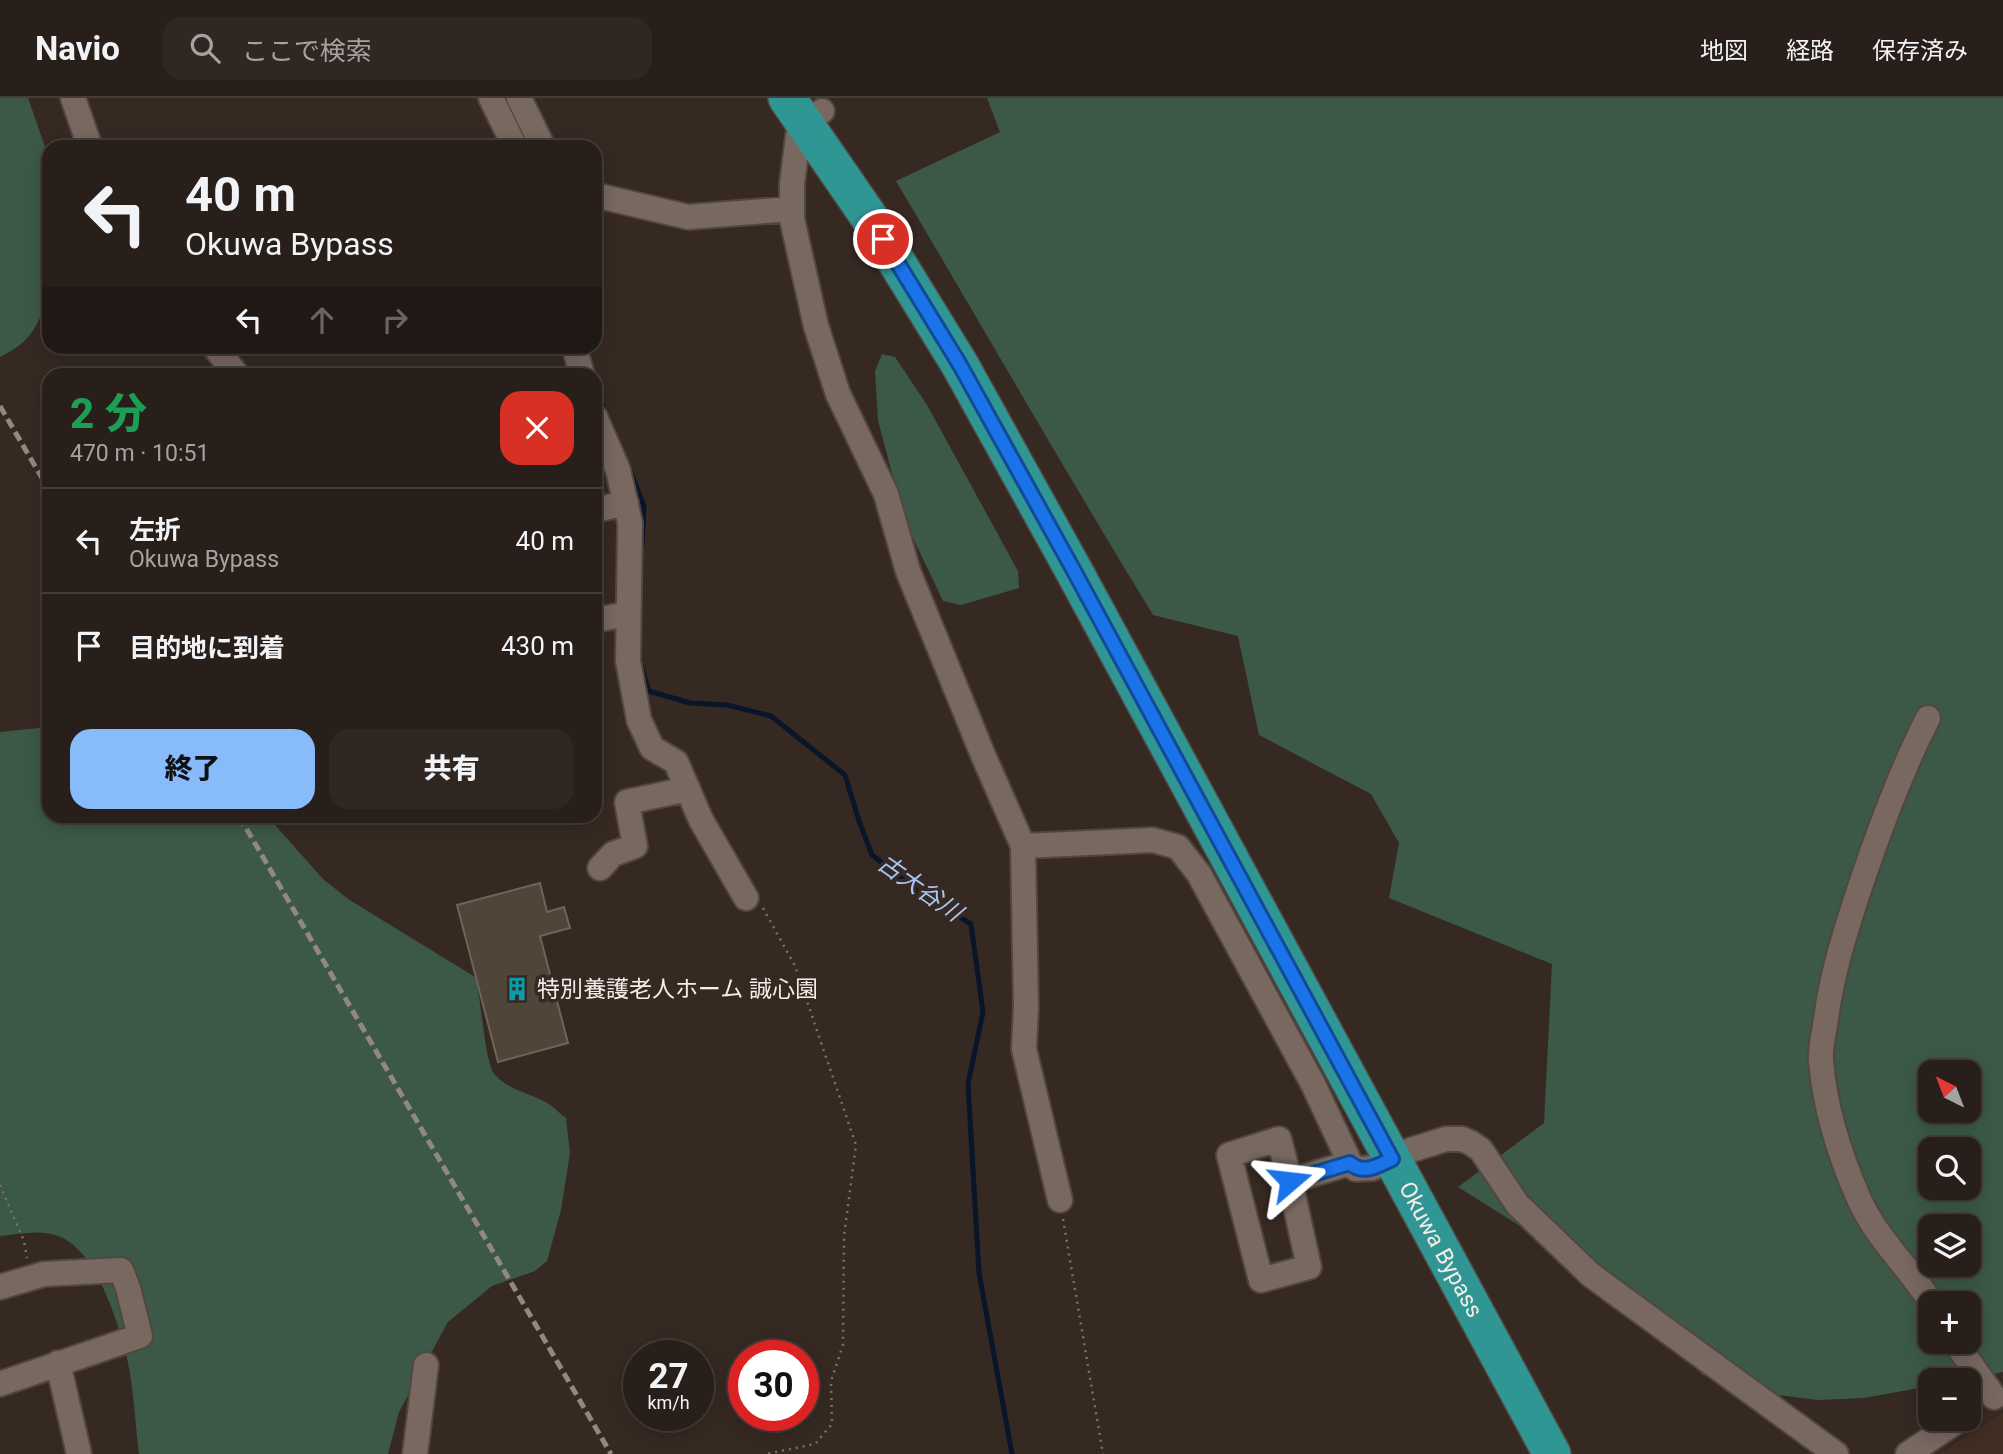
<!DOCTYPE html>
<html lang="ja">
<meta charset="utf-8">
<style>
body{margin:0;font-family:Roboto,"Noto Sans JP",sans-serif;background:#302723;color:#f1f3f6;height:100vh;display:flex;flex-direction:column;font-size:26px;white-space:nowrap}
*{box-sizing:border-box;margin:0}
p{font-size:23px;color:#a5a2a2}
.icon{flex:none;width:38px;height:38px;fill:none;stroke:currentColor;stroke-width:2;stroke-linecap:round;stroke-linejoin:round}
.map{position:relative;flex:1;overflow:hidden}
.sheet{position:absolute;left:42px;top:270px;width:560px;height:455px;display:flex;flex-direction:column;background:#281f1a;border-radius:21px;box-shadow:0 4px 18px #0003,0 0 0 2px #443d39}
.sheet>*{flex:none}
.banner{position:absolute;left:42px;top:42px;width:560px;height:214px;border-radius:21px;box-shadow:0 4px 18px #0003,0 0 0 2px #443d39;background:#281f1a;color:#f1f3f6;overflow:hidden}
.needle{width:46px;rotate:318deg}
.fabs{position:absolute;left:1918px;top:962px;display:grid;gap:14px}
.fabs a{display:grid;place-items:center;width:63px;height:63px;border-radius:14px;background:#281f1a;box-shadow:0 4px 18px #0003,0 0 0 2px #443d39;font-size:35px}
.speed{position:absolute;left:623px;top:1242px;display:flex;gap:14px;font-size:35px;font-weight:700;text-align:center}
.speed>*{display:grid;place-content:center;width:91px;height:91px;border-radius:50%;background:#281f1a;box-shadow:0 4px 18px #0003,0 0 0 2px #443d39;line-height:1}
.speed small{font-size:18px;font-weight:400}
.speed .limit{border:10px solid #d22;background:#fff;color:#111}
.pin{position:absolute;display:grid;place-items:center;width:60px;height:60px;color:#fff;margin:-30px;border:4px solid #fff;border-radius:50%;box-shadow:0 2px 7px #0007}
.me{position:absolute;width:77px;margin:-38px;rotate:73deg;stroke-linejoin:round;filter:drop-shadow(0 0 5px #0008)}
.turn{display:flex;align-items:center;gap:24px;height:147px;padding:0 28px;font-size:32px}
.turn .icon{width:91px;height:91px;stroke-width:2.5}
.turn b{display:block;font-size:49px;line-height:60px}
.lanes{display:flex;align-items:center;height:66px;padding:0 28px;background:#0003;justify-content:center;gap:35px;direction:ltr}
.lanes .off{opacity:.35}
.round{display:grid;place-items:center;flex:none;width:74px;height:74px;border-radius:21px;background:#302723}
.overview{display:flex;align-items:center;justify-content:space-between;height:119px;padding:0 28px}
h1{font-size:42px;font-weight:800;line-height:52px;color:#1e9e55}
.cta{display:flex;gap:14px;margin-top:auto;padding:14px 28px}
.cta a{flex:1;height:80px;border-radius:21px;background:#88bbfc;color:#111;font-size:28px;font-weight:800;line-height:80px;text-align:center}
.cta a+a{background:#302723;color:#f1f3f6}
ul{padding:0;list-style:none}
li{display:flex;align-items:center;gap:21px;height:105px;padding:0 28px;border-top:2px solid #443d39}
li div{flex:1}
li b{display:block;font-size:26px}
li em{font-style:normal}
header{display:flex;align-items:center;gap:42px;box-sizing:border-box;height:98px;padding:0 35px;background:#281f1a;border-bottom:2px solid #443d39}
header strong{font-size:33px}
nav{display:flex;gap:38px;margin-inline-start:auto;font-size:24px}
.search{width:490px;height:63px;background:#302723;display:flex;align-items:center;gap:18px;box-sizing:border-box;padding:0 24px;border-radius:21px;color:#a5a2a2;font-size:26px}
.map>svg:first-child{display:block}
.built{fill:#412e23}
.forest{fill:#3c5947;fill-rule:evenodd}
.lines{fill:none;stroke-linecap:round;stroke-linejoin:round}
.stream{stroke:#091529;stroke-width:5}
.building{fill:#4f4539;stroke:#6e6457;stroke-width:2}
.minor-casing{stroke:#514640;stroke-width:28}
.highway-casing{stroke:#514640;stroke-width:40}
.path{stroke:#7c706a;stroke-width:2.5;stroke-dasharray:2 5;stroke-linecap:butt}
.minor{stroke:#786860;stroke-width:24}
.highway{stroke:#2f9694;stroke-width:37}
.rail{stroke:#928781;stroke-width:5;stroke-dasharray:10 5;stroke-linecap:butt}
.route-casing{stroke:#114b97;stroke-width:18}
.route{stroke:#1a73e8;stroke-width:12}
.labels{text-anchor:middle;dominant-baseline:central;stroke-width:7;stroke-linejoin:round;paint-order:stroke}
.poi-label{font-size:23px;fill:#f5ece7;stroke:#362922;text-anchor:start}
.street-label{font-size:23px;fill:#f5ece7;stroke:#362922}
.water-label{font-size:24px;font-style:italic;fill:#a8c5f5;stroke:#362922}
</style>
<header>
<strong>Navio</strong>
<div class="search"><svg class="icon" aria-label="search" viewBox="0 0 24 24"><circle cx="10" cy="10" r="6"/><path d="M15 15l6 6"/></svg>ここで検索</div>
<nav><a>地図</a><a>経路</a><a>保存済み</a></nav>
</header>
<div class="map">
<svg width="2003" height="1356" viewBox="0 0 2003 1356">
<rect width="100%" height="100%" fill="#362922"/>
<path class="built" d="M2003 1315V1356H1939Z"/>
<path class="forest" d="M0 0H28L49 60V198C37 229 31 244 0 259Z
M987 0H2003V1274L1964 1283H1930V1288L1864 1300 1818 1302 1777 1297 1703 1277 1676 1251 1644 1206 1458 1089 1544 1025 1552 866 1389 800 1399 745 1371 696 1259 637 1238 538 1153 517C1065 373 982 228 896 83L1000 34ZM1930 975H1969V1013H1930ZM1930 1052H1969V1090H1930ZM1930 1129H1969V1167H1930ZM1930 1206H1969V1244H1930Z
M882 256 895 259 927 307 1018 473 1019 490 961 507 943 503 904 421 878 322 875 273Z
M49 629V718H267L323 781 348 801 475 879C482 901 484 964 495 977 508 992 533 996 549 1006 555 1010 560 1016 566 1020L570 1055 561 1112 547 1163 535 1173 492 1188 448 1224 399 1314 388 1356H139C135 1325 134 1291 127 1260 118 1224 96 1151 58 1138 41 1131 19 1136 0 1138V634Z"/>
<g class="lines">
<path class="stream" d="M522 36 529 49
M595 284 605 315
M631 375 644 408 642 447
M641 568 649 593 690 605 727 607 771 618 845 677 860 726 872 757 920 795 971 826 983 914 968 986 979 1175 1012 1356"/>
</g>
<path class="building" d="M540 785 547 814 564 809 570 830 540 838 568 945 498 964 457 807Z"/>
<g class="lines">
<g class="minor-casing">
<path id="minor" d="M73 0 90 49
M491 0 515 49
M519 0 543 49
M822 13 805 24 798 38 792 86V121L816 228 838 296 886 396 908 473 983 657 1023 748 1026 909 1024 951 1060 1102
M595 97 688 119 792 111
M214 248 236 276
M574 248 582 276
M595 319 618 372 630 425 628 563 639 622 652 650 676 664 701 722 746 800
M595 412 626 405
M595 522 627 516
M1928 620C1901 673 1881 727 1862 783 1847 828 1832 874 1826 921 1824 935 1820 950 1821 963 1825 1011 1840 1058 1859 1101 1876 1140 1910 1170 1932 1206
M1023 748 1153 742 1178 749 1199 776 1313 986 1350 1065 1356 1071 1373 1070 1411 1052 1446 1041H1462L1471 1045 1481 1052 1518 1107 1591 1177 1836 1356
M600 770 613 756 635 748 627 704 688 691
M1290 1083 1309 1169 1261 1182 1229 1057 1279 1041 1290 1083 1350 1065
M0 1189 44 1176 121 1172 128 1190 140 1238 0 1286
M1955 1244 1994 1299
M58 1265 79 1356
M415 1356 426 1267
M1908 1356 1960 1321"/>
</g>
<g class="highway-casing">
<g id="highway">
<path id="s1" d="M787 0 869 119 960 267 1074 473 1552 1356"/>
</g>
</g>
<path class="path" d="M763 810 795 868 856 1047 844 1138 843 1247 831 1283 832 1326 815 1346 766 1356
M0 1087 24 1143 27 1160
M1063 1121 1103 1356"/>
<use href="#minor" class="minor"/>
<use href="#highway" class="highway"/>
<path class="rail" d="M0 308 49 392
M239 718 611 1356"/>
</g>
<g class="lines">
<g class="route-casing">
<path id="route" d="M883 141 960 267 1074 473 1392 1061C1377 1068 1363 1077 1350 1065L1290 1083"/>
</g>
<use href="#route" class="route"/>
</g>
<defs>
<g id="building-bare" transform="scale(1.89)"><path d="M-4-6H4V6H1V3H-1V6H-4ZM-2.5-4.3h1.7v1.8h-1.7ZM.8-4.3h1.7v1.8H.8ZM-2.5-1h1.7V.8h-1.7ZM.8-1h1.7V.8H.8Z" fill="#0f9aa8" stroke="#362922" stroke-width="2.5" paint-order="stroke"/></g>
</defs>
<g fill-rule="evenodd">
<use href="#building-bare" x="517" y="891"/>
</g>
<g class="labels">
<g class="poi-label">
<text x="537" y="891">特別養護老人ホーム 誠心園</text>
</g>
<g class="street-label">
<text stroke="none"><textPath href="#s1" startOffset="1325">Okuwa Bypass</textPath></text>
</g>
<g class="water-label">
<text transform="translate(920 790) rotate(35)">古大谷川</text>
</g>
</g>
</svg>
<div class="fabs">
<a><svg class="needle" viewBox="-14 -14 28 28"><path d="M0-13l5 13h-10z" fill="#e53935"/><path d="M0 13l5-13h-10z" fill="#a5a2a2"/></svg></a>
<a><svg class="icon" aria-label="search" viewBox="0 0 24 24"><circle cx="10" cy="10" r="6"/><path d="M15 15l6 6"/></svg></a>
<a><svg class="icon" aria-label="layers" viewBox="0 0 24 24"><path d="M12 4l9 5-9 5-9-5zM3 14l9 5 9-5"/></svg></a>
<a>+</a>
<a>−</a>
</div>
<div class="speed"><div>27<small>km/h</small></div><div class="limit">30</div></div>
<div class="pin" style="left:883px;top:141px;background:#d93025"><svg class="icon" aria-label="arrive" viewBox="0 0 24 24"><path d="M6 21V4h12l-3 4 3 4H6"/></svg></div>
<svg class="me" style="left:1290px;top:1083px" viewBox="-20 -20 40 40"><path d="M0-17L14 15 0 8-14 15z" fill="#1a73e8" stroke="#fff" stroke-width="4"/></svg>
<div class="banner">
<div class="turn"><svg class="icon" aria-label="left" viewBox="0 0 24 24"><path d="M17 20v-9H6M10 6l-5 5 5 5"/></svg><div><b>40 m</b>Okuwa Bypass</div></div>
<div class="lanes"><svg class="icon" aria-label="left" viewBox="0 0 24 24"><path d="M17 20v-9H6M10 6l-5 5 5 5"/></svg><svg class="icon off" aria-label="ahead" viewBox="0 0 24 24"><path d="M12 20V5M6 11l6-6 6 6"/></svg><svg class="icon off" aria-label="right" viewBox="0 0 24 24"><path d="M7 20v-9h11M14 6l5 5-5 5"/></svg></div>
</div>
<section class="sheet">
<div class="overview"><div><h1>2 分</h1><p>470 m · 10:51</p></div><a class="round" style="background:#d93025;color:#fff"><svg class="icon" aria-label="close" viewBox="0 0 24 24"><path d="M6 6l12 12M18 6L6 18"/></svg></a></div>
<ul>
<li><svg class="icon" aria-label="left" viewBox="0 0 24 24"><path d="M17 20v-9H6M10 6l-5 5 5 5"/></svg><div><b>左折</b><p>Okuwa Bypass</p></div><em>40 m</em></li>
<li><svg class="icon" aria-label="arrive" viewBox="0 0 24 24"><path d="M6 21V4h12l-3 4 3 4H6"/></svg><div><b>目的地に到着</b></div><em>430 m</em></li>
</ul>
<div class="cta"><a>終了</a><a>共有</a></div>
</section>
</div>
